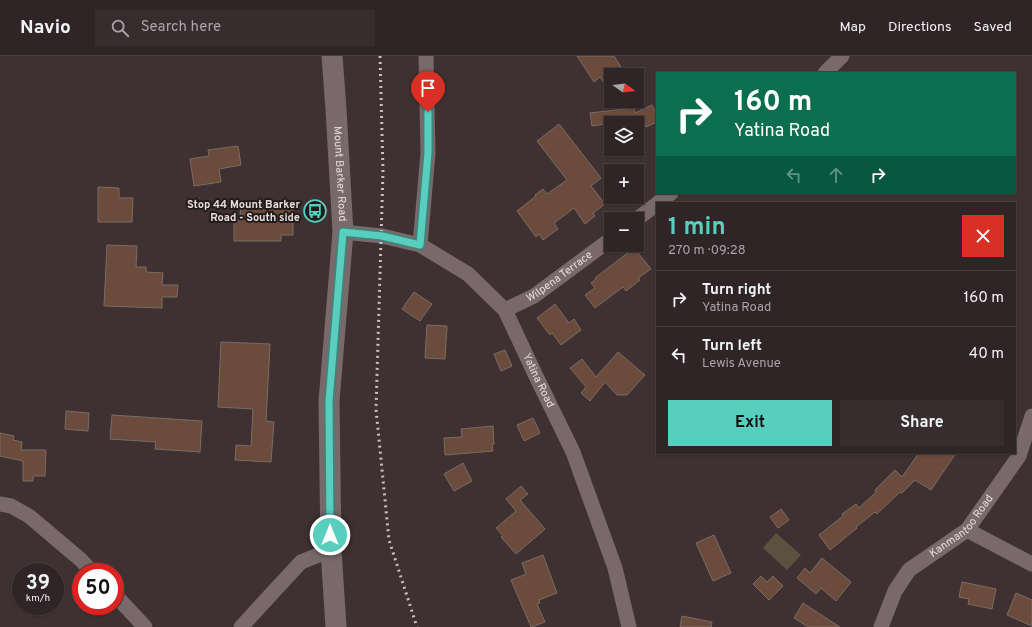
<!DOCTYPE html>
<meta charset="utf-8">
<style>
body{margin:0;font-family:Overpass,sans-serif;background:#372d2e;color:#f1f3f6;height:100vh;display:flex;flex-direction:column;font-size:15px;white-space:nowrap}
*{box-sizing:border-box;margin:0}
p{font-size:13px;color:#a7a5a7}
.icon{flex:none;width:22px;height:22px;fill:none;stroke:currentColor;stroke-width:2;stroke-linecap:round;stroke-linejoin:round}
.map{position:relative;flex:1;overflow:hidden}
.side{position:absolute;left:656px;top:146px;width:360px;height:252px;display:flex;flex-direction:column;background:#2f2526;border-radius:0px;box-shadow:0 1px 3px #0004,0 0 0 1px #4a4243}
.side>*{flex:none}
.guide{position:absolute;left:656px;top:16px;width:360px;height:122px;border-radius:0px;box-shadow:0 1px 3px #0004,0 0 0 1px #4a4243;background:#0b6e4f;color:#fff;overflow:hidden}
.needle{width:26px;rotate:104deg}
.buttons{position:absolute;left:604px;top:12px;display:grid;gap:8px}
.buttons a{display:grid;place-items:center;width:40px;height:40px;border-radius:0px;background:#2f2526;box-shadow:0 1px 3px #0004,0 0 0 1px #4a4243;font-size:20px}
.speed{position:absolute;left:12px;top:507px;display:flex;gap:8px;font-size:20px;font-weight:700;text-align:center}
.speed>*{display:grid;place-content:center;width:52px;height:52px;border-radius:50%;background:#2f2526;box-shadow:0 1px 3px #0004,0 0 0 1px #4a4243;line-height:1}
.speed small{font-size:10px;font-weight:400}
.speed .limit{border:6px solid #d22;background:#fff;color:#111}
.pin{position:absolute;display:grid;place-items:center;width:34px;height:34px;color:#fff;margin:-41px -17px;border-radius:50% 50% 50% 0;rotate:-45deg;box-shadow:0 0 4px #0007}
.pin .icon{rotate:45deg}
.me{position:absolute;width:44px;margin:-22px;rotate:0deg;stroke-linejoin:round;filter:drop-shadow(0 0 3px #0008)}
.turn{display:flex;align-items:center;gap:14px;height:84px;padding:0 12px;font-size:18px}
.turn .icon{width:52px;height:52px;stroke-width:2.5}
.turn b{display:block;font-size:28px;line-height:34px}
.lanes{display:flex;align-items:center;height:38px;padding:0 12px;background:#0003;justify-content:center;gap:20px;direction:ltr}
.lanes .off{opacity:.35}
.round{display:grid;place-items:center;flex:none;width:42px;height:42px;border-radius:0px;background:#372d2e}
.summary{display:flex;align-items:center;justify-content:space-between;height:68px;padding:0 12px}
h1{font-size:24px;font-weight:700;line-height:30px;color:#59cebe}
.button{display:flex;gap:8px;margin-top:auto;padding:8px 12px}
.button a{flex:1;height:46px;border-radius:0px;background:#59cebe;color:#111;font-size:16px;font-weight:700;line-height:46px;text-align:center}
.button a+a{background:#372d2e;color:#f1f3f6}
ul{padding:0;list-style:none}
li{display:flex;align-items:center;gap:12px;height:56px;padding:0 12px;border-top:1px solid #4a4243}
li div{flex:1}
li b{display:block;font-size:15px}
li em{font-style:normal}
header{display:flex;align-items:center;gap:24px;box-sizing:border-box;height:56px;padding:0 20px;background:#2f2526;border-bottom:1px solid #4a4243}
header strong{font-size:19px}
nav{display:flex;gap:22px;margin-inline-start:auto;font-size:14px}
.search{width:280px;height:36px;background:#372d2e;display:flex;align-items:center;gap:10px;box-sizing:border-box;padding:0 14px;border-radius:0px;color:#a7a5a7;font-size:15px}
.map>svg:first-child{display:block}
.green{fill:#5c513f}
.building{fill:#6a4b3c;stroke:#7a6c65}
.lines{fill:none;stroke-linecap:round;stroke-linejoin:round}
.minor{stroke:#79696a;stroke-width:15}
.secondary{stroke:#79696a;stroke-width:21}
.rail{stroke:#cabfc0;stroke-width:3;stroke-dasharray:2 4;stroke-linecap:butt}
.route-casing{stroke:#3a867c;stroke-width:10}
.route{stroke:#59cebe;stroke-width:7}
.labels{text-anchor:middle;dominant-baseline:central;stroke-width:4;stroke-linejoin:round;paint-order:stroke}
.street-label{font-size:11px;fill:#e7ddde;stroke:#221b1b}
.poi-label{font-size:11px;font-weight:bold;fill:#e7ddde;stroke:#221b1b;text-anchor:end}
</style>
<header>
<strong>Navio</strong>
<div class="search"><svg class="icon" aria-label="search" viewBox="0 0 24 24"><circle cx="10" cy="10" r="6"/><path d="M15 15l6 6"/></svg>Search here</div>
<nav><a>Map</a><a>Directions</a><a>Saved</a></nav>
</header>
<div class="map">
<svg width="1032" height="571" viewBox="0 0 1032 571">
<rect width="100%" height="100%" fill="#3f3132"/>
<path class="green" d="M776 477 801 499 787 514 763 492Z"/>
<path class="building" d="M577 0H614L623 14 617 19H611V37L600 21 594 26Z
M652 49 657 59V66L646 71 644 67H611L592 70 590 57 634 52 635 57Z
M559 68 601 122 591 130 605 148 593 157 595 160 585 168 574 152 554 167 558 173 543 184 539 178 536 181 517 155 536 140 535 139 543 133 547 138 567 124 537 85Z
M238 90 241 109 219 113 221 126 194 130 190 103 209 100 208 94Z
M98 131 119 132V142H133L132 166H98Z
M241 149H293V179H281V185H234V161H240Z
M107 189 137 190 136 211H146V216L163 217 162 229H178L177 241H162V252L104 250Z
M634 192 651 213 638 222 640 224 626 235 623 231 595 252 585 239 595 232 591 227 596 223 595 222Z
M414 236 432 248 420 265 402 253Z
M555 248 569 267 574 263 581 274 561 289 552 277 550 279 537 262Z
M427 269 447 270 445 303 425 302Z
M221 286 270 288 266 365 274 366 271 406 235 404 236 389 251 390 253 353 218 351Z
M505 294 512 310 501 315 494 298Z
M618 296 645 319 627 339H617L605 326 590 345 581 337 586 331 570 312 582 303 596 321Z
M66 355 89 357 88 375 65 373Z
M112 359 202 365 200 396 155 393 156 386 110 383Z
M533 362 540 377 524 385 517 369Z
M493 370 494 388H492L493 395 445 399 444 382 462 381 461 373Z
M0 377 14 380 13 384 22 386 21 394H46L45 420H33V425H23V405L0 400Z
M919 397H956L931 434 915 424 902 437 900 436 877 458 875 456 856 471 857 472 830 494 819 479 843 460 842 458 856 448 859 452 876 436 875 434 895 414 902 421Z
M463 407 472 425 454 435 444 418Z
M521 430 528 438 520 444 545 473 516 498 501 481 503 480 496 472 516 455 506 443Z
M781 453 789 464 778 472 770 461Z
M714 479 731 517 713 525 696 487Z
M543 499 557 537 539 544 540 547 537 548 545 566 531 571 511 524 526 518 522 507Z
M822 502 851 526 836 545 821 532 816 538 797 522 805 512 810 517Z
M761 520 767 526 773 520 783 530 769 544 753 528Z
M962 526 996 533 992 553 968 548 969 543 959 541Z
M1016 537 1032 544V570L1007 559Z
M803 547 823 560 840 571H808L794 562Z
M682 560 712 566 711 571H680Z"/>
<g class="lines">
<g class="minor">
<path d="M825 17 842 0"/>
<path d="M658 147 671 137"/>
<path d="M637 163 657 148"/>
<path id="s1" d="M343 176 382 180 420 189 468 218 505 254 534 316 573 396 615 512 629 571"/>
<path d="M420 189 428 97 426 0"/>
<path id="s2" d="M505 254 534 240 611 183"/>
<path d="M0 448 11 450 29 460 81 504 92 516"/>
<path d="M967 474 1032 508"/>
<path d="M115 539 145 571"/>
<path d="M241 571 301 506 331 494"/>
<path id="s3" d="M881 571 895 535 909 514 967 474 1019 400 1032 360"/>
</g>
<path class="secondary" id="s4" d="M332 0 336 53 343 176 329 345 331 494 336 571"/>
<path class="rail" d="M380 0 383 115 376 353 389 484 417 571"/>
</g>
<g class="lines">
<g class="route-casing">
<path id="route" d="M330 479 329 345 343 176 382 180 420 189 428 97V56"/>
</g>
<use href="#route" class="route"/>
</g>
<defs>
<g id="bus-ring" transform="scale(1.15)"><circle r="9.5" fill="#221b1b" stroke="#59cebe" stroke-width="1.5"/><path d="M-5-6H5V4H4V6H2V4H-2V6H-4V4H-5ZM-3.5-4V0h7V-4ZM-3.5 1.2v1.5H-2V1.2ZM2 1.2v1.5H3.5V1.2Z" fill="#59cebe"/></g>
</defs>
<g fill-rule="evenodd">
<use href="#bus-ring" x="315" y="155"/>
</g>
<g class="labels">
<g class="street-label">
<text stroke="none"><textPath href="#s4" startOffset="118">Mount Barker Road</textPath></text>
<text stroke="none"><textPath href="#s2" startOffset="64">Wilpena Terrace</textPath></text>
<text stroke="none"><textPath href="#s1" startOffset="264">Yatina Road</textPath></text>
<text stroke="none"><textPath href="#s3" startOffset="133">Kanmantoo Road</textPath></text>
</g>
<g class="poi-label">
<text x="300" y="149">Stop 44 Mount Barker<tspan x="300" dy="13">Road - South side</tspan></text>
</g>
</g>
</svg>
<div class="buttons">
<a><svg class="needle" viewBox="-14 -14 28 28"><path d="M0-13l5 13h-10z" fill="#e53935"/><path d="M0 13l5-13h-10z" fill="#a7a5a7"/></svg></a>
<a><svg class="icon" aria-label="layers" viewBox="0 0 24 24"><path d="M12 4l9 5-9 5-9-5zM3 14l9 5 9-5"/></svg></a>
<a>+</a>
<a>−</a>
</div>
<div class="speed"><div>39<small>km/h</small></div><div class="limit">50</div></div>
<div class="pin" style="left:428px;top:56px;background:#d93025"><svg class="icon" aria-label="arrive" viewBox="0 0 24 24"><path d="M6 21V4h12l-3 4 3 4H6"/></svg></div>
<svg class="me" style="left:330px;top:479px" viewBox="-20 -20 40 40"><circle r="17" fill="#59cebe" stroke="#fff" stroke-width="3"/><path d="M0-11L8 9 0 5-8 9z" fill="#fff"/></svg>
<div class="guide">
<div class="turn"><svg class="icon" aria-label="right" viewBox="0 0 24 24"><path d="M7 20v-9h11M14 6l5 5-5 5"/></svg><div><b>160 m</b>Yatina Road</div></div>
<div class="lanes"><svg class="icon off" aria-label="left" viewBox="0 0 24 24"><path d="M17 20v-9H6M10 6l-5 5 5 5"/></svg><svg class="icon off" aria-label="ahead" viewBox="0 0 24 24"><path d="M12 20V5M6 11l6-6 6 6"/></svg><svg class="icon" aria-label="right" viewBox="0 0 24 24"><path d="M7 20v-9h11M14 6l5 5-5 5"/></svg></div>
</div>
<section class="side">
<div class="summary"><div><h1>1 min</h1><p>270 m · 09:28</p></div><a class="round" style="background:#d93025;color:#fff"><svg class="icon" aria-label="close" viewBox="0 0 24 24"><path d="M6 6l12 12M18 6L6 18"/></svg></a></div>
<ul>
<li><svg class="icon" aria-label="right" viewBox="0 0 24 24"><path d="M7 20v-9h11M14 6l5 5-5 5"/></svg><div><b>Turn right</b><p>Yatina Road</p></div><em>160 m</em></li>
<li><svg class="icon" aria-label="left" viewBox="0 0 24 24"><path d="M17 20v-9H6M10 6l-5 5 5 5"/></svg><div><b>Turn left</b><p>Lewis Avenue</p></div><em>40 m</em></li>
</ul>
<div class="button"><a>Exit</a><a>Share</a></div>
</section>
</div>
